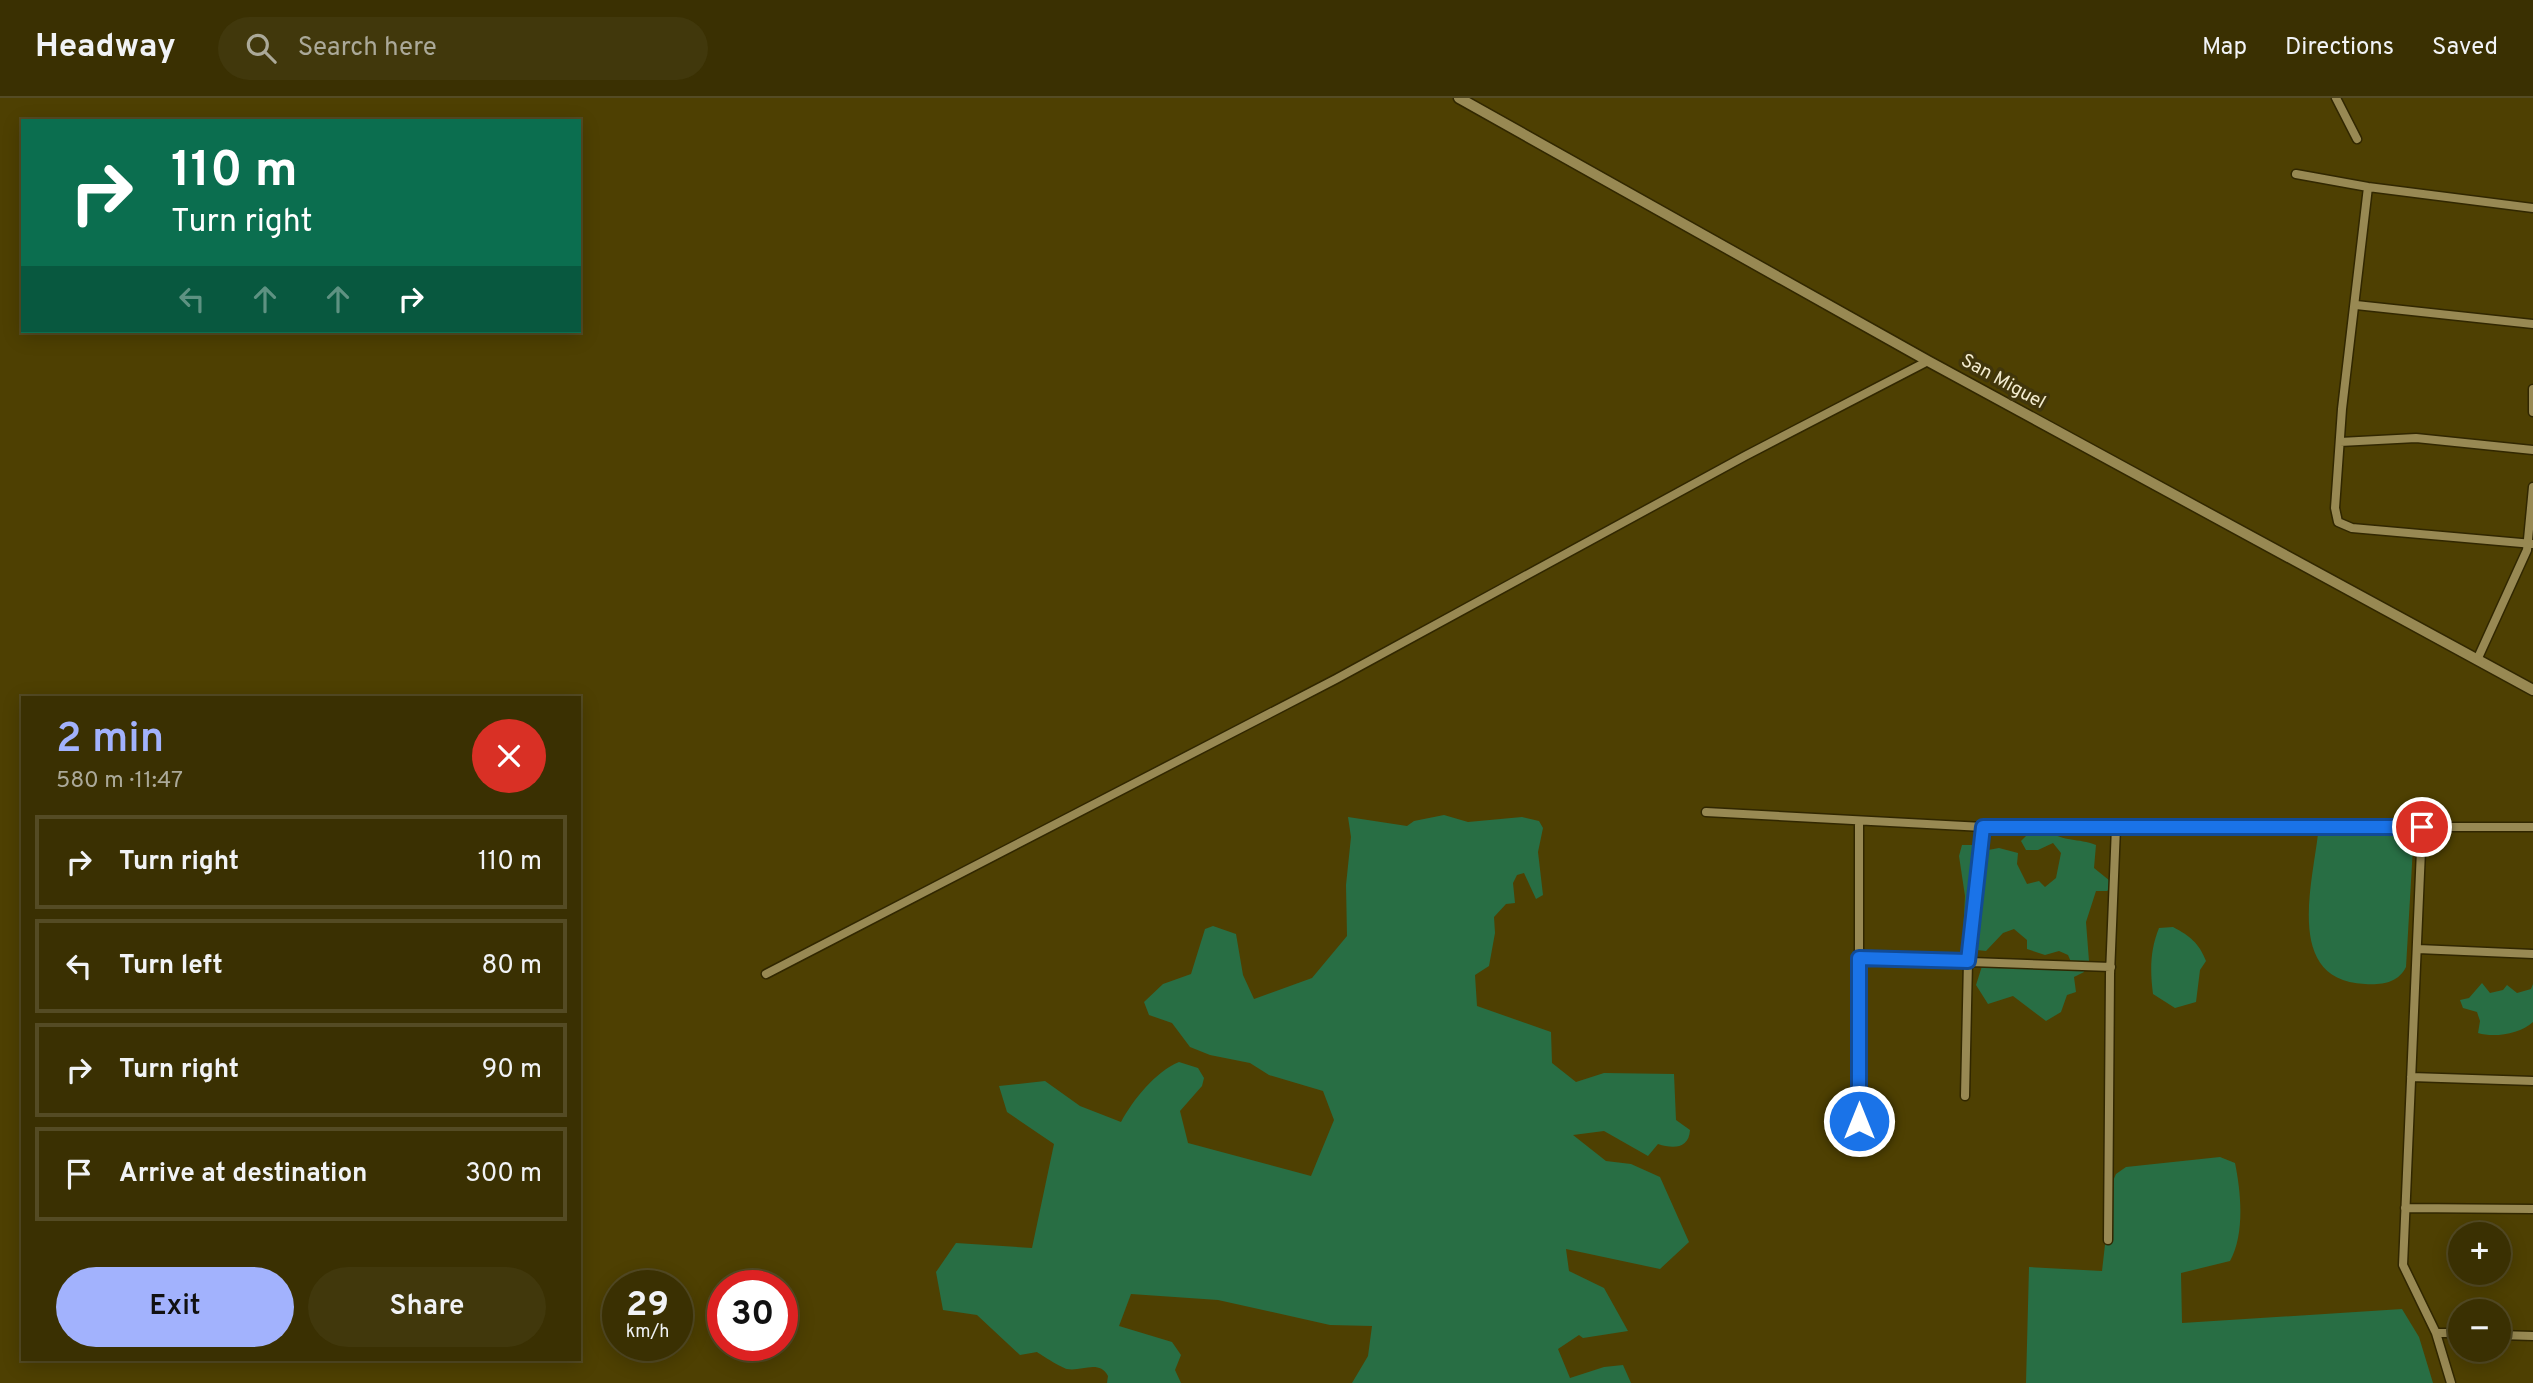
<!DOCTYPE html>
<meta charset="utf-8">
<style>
body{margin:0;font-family:Overpass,sans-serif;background:#41380c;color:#f1f3f6;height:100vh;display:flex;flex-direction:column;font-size:26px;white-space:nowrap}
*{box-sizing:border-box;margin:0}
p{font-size:23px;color:#aba999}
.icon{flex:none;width:38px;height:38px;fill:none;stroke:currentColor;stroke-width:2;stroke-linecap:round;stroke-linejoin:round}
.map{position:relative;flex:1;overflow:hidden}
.sheet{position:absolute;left:21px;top:598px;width:560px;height:665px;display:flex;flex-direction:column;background:#3a3002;border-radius:0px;box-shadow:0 4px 18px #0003,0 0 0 2px #544b24}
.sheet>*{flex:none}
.guide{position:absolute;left:21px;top:21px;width:560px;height:214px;border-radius:0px;box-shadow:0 4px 18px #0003,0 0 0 2px #544b24;background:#0b6e4f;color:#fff;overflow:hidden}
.tools{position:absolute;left:2448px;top:1124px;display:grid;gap:14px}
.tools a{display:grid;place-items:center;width:63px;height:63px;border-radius:50%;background:#3a3002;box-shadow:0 4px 18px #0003,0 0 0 2px #544b24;font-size:35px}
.speed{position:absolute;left:602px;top:1172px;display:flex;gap:14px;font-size:35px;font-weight:700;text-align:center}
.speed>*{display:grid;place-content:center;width:91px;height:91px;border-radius:50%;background:#3a3002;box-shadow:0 4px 18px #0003,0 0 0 2px #544b24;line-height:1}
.speed small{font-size:18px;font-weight:400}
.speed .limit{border:10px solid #d22;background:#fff;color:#111}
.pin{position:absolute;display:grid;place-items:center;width:60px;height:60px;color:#fff;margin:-30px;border:4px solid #fff;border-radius:50%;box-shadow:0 2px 7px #0007}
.me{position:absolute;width:77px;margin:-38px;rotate:0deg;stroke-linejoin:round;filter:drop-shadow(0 0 5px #0008)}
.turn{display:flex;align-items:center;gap:24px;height:147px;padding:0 35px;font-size:32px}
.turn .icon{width:91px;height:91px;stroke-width:2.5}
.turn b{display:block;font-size:49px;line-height:60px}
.lanes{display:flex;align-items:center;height:66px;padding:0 35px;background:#0003;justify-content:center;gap:35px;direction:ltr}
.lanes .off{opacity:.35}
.round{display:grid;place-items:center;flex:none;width:74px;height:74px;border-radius:37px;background:#41380c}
.head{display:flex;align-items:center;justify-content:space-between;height:119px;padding:0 35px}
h1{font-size:42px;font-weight:600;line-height:52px;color:#a2b2fd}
.primary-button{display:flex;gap:14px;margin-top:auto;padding:14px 35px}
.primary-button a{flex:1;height:80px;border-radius:42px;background:#a2b2fd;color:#111;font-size:28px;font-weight:600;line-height:80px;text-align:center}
.primary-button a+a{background:#41380c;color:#f1f3f6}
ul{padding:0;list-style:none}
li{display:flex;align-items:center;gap:21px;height:94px;margin:0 14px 10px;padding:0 21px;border:4px solid #544b24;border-radius:0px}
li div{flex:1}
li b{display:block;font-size:26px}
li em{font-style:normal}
header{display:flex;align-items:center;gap:42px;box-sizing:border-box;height:98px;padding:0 35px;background:#3a3002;border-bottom:2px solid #544b24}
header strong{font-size:33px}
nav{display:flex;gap:38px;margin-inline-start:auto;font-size:24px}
.search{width:490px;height:63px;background:#41380c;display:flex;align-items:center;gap:18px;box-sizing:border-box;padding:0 24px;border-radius:38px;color:#aba999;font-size:26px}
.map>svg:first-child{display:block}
.green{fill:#286e44}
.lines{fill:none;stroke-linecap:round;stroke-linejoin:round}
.minor-casing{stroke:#312700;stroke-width:11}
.tertiary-casing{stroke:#312700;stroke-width:13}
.minor{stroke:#988953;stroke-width:8}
.tertiary{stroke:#988953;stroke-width:10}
.route-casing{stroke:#114b97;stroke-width:18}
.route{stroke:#1a73e8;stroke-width:12}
.labels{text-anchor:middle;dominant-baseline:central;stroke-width:7;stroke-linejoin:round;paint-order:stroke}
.street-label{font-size:19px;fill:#f3ecd0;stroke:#41360b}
</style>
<header>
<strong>Headway</strong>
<div class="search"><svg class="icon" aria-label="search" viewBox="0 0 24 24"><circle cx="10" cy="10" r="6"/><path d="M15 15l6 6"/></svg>Search here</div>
<nav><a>Map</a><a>Directions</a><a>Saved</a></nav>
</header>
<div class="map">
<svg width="2533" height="1285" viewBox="0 0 2533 1285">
<rect width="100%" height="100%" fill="#4e4002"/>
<path class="green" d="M1444 717 1468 724 1522 719 1539 723 1543 730 1538 754 1543 797 1536 801 1524 775 1517 777 1513 785 1515 805 1506 806 1494 819 1495 835 1489 868 1475 877 1477 908 1551 934 1552 965 1576 984 1604 975 1674 976 1676 1022 1690 1032C1689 1051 1673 1051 1658 1046L1648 1058 1604 1033 1573 1037 1606 1063 1631 1066 1660 1079 1689 1144 1660 1171 1566 1151 1569 1173 1604 1190 1628 1233 1583 1240 1579 1237 1558 1251 1570 1280 1604 1269 1623 1267 1631 1285H1352L1368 1258 1372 1228 1330 1227 1218 1202 1131 1196 1119 1228 1172 1244 1181 1257 1175 1272 1181 1285H1107L1108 1278C1099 1261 1081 1274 1067 1271 1062 1270 1041 1257 1037 1254L1020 1257 977 1217 943 1212 936 1174 956 1145 1032 1150 1054 1046 1007 1014 999 988 1045 983 1080 1008 1121 1024C1133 1002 1155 974 1179 964L1198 970 1204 980 1202 988 1180 1013 1188 1045 1311 1078 1334 1022 1323 993 1269 977 1250 965 1210 957 1190 949 1172 925 1149 917 1144 904 1163 886 1191 876 1205 831 1213 828 1236 836 1243 877 1254 901 1312 880 1347 838 1346 787 1351 739 1348 719 1407 728 1414 723Z
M2380 731C2397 733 2407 732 2413 749L2406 869C2398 885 2382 887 2365 886 2285 883 2312 788 2318 736L2322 733Z
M2048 733C2064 744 2078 740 2096 747L2094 770 2115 787 2107 793H2096L2086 824 2089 863 2084 874 2074 879 2076 894 2067 897 2061 914 2046 923 2013 898 1988 906 1976 887 1983 865 2071 864 2068 857 2059 853 2045 857 2027 851V842L2014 831 2003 835 1986 853 1968 851 1963 837 1965 798 1959 758 1962 747H1974L1971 757 1974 775 1981 760 1987 758 1988 752 1999 750 2018 755 2017 766 2027 786 2039 783 2045 789 2056 780 2061 755 2053 745 2038 752H2026L2021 743 2029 735Z
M2173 829C2190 838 2199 845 2206 863L2200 872 2196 904 2175 910 2153 896C2150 873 2150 852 2159 830Z
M2482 885 2490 895 2503 892 2507 887 2517 895 2531 891 2533 886V924C2520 936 2494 940 2478 935L2480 923 2477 914 2463 910 2460 902 2469 900Z
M2220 1059 2235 1065C2241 1094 2245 1136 2230 1163L2181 1175 2182 1225 2402 1211 2419 1239 2433 1285H2026L2029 1169 2102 1173 2112 1085 2116 1076 2126 1069Z"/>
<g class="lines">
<g class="minor-casing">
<path id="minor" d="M2336 0 2357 41
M2296 76 2368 89 2533 110
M2368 89 2342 311 2335 410 2338 424 2352 430 2533 446
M2356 207 2533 226
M2533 291V314
M2340 344 2416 340 2533 352
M2477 562 2527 452 2533 389
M1706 714 1983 729H2533
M2422 729 2403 1167 2436 1235 2451 1285
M2418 851 2533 856
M1859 860 2111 869
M766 876 1336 581 1745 358 1928 263
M2411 979 2533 983
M1965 998 1968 863 1983 729
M1859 1023V723
M2405 1110 2533 1111
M2108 1142 2110 876 2116 729
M2436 1235H2460
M2499 1237 2533 1238"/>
</g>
<g class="tertiary-casing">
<path id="tertiary" d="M1459 0 1928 263 2533 592"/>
</g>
<use href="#minor" class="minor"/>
<use href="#tertiary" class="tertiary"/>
</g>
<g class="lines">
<g class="route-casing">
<path id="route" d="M1859 1023V860L1968 863 1983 729H2422"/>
</g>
<use href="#route" class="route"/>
</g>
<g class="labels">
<g class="street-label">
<text transform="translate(2003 284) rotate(29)">San Miguel</text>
</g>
</g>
</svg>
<div class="tools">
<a>+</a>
<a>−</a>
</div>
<div class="speed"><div>29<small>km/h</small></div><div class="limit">30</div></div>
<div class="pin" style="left:2422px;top:729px;background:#d93025"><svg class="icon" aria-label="arrive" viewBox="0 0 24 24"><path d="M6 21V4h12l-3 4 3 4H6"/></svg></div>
<svg class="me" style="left:1859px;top:1023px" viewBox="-20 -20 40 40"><circle r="17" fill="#1a73e8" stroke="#fff" stroke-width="3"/><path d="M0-11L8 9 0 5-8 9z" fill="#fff"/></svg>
<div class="guide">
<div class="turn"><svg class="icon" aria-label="right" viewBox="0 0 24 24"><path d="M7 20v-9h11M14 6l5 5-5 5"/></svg><div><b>110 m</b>Turn right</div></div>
<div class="lanes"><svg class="icon off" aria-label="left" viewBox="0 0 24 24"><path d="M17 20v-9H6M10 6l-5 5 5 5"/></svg><svg class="icon off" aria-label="ahead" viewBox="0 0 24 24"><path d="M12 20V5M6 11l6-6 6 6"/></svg><svg class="icon off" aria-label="ahead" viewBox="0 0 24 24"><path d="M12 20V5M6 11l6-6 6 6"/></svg><svg class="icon" aria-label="right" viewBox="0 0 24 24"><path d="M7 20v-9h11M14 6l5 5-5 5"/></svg></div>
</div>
<section class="sheet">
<div class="head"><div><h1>2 min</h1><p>580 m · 11:47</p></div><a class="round" style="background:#d93025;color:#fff"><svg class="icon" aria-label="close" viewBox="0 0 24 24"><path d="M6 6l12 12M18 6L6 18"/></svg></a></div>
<ul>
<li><svg class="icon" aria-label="right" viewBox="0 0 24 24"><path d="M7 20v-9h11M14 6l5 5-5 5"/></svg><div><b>Turn right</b></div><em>110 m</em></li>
<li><svg class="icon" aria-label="left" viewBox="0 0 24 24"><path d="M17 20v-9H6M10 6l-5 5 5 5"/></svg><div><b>Turn left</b></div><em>80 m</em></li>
<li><svg class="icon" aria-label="right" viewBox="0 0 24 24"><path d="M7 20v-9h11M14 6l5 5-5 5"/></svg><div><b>Turn right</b></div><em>90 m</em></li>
<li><svg class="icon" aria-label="arrive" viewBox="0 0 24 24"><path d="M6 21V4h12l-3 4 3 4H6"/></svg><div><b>Arrive at destination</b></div><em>300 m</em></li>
</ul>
<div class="primary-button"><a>Exit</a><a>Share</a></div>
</section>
</div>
